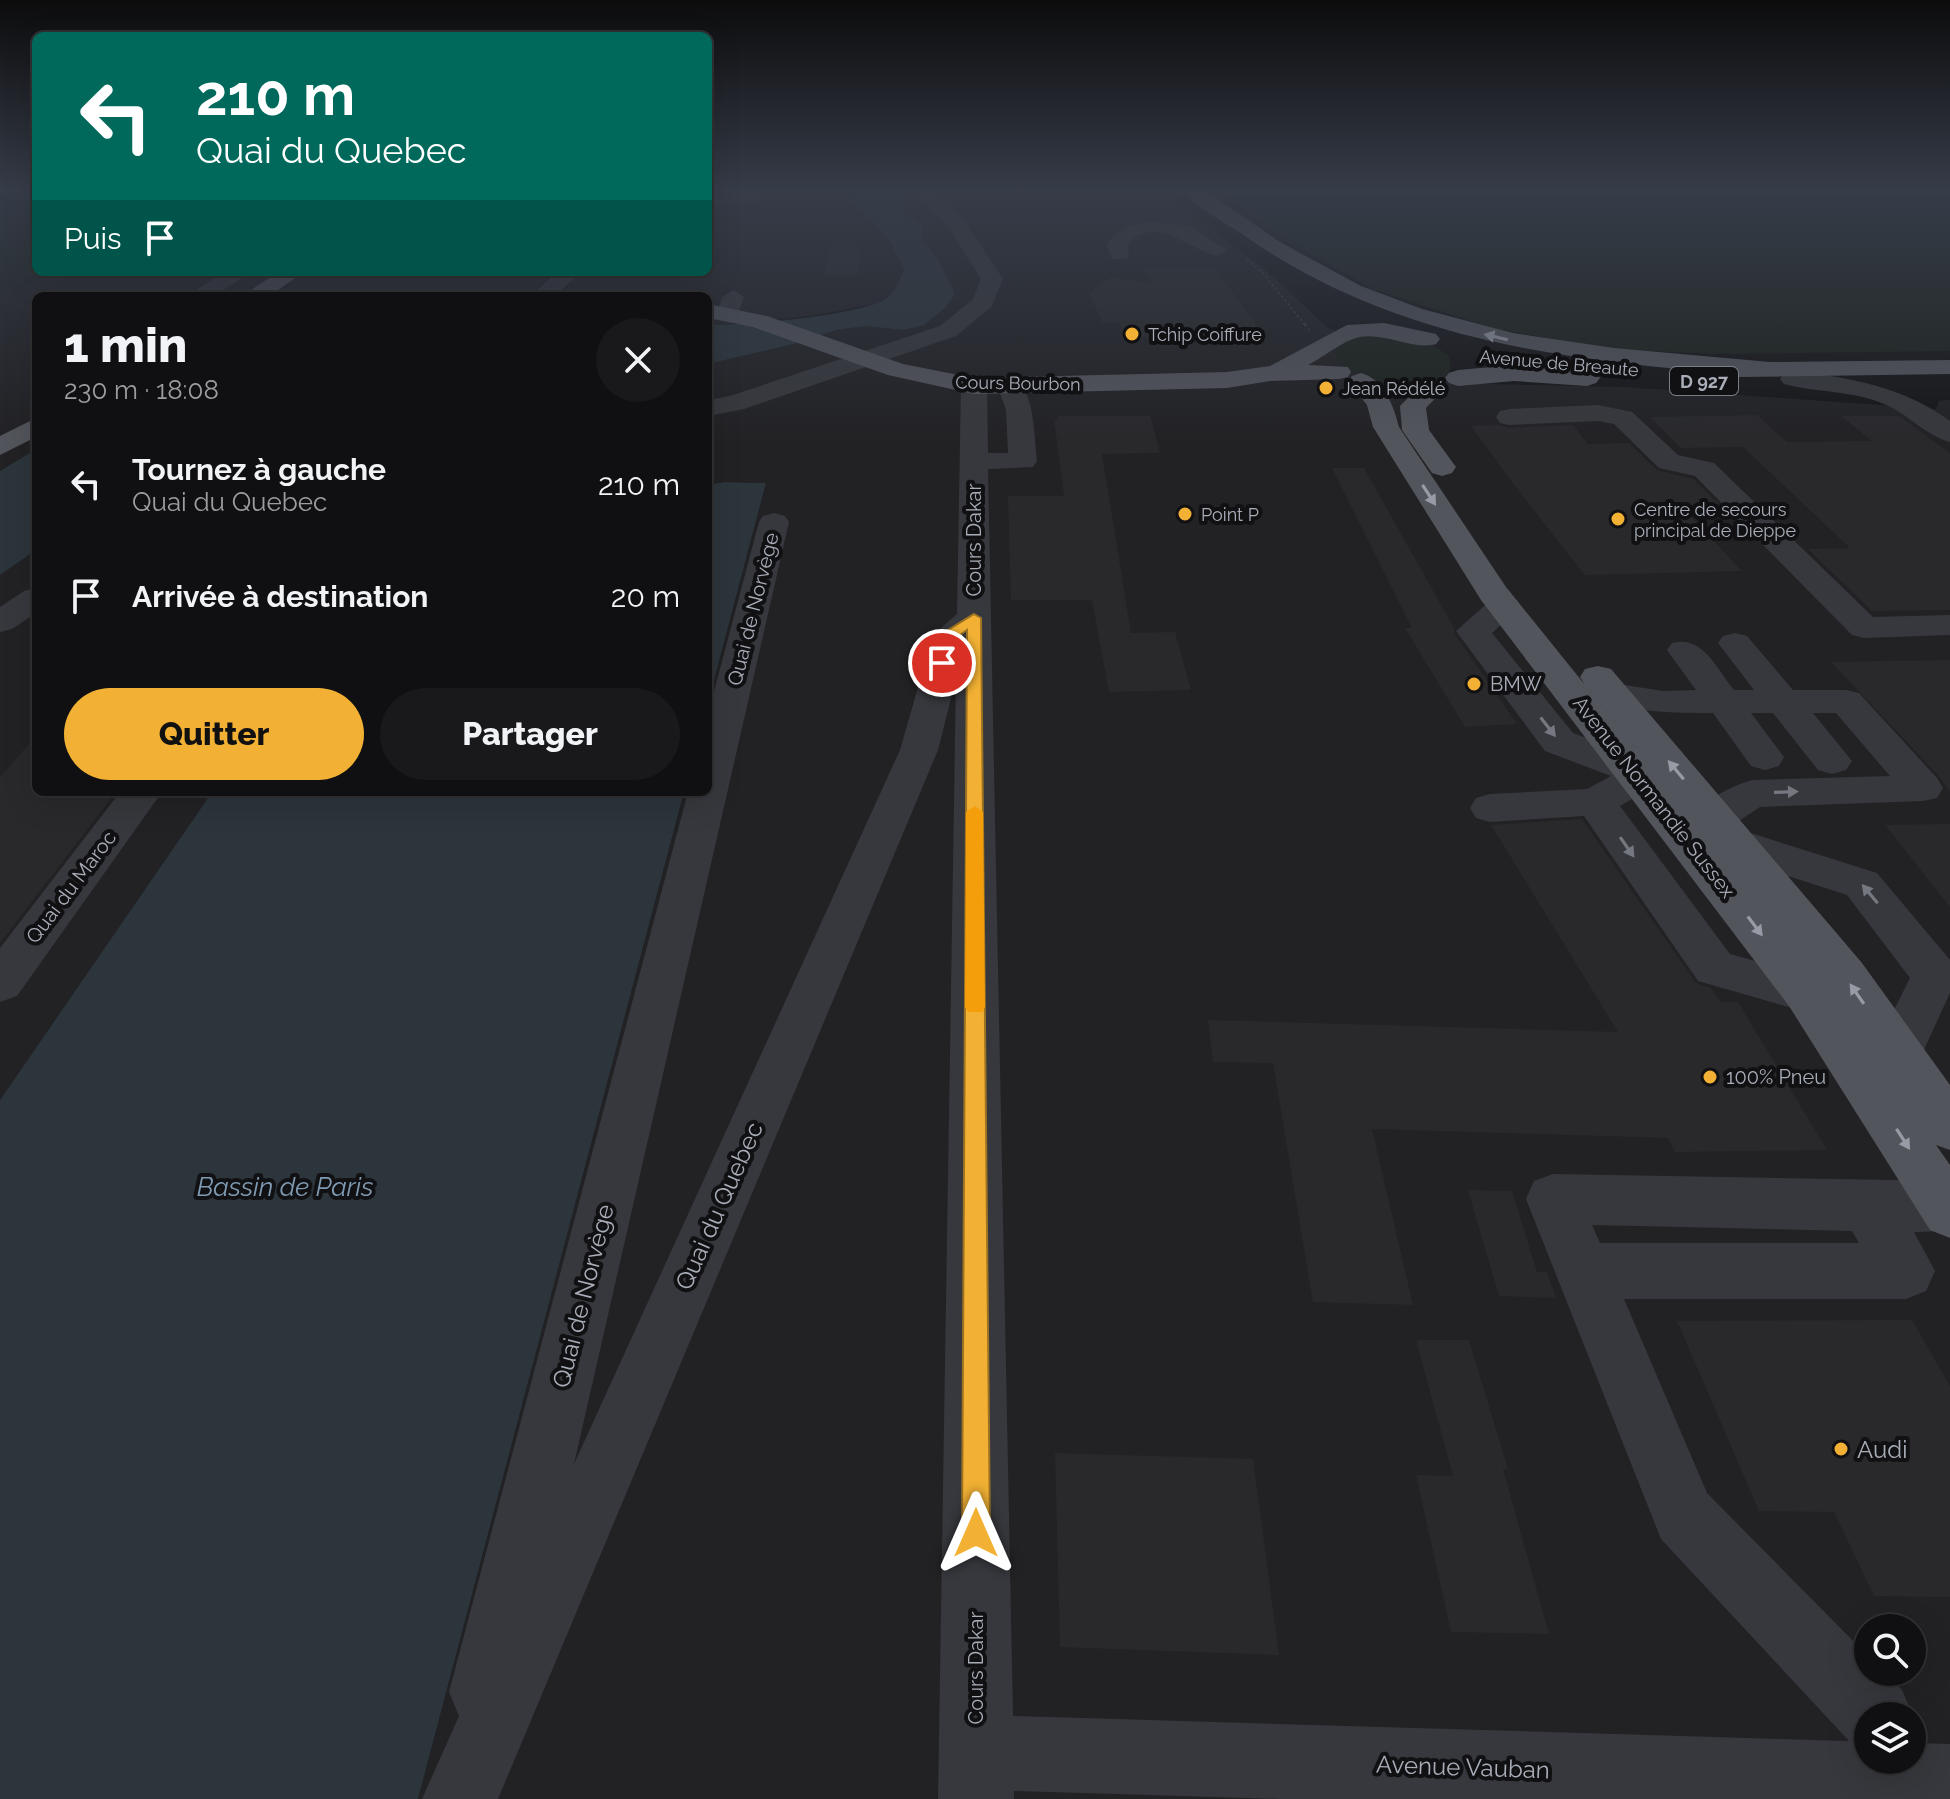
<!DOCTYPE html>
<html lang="fr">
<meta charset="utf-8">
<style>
body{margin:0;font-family:Raleway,sans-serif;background:#19191b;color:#f1f3f6;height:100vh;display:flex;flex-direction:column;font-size:30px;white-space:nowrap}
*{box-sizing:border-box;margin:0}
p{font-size:26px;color:#9c9d9f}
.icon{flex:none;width:44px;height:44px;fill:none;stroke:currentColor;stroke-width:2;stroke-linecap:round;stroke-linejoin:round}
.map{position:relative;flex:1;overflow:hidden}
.panel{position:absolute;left:32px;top:292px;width:680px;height:504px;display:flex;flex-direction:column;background:#101012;border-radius:12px;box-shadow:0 8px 32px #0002,0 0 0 2px #303032}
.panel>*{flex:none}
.hud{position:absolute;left:32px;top:32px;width:680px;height:244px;border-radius:12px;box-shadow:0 8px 32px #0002,0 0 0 2px #303032;background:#00695c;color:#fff;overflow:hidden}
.tools{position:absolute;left:1854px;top:1614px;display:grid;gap:16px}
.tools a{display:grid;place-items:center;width:72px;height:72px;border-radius:50%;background:#101012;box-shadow:0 8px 32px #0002,0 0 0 2px #303032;font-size:40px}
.pin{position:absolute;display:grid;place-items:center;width:68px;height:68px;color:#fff;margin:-34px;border:4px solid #fff;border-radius:50%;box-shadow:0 2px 8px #0007}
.me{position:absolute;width:88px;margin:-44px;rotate:0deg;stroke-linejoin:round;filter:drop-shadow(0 0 6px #0008)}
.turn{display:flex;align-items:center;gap:28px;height:168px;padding:0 32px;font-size:36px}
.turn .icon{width:104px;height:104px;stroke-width:2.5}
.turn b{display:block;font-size:56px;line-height:68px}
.then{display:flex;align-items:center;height:76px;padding:0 32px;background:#0003;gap:16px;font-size:30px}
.round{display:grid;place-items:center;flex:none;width:84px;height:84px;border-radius:42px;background:#19191b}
.head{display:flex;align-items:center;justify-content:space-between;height:136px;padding:0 32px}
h1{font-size:48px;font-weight:800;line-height:60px}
.cta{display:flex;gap:16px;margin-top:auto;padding:16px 32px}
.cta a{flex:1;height:92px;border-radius:48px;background:#f2b134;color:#111;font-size:32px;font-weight:800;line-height:92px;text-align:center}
.cta a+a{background:#19191b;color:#f1f3f6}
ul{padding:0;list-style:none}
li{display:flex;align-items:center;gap:24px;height:112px;padding:0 32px}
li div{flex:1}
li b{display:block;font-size:30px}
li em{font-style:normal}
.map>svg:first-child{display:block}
.built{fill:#222225;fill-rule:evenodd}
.green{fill:#1c231d}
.water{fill:#2c353c}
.building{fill:#29292c}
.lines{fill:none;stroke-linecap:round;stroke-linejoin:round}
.path-far1{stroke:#3d3f44;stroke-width:2;stroke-dasharray:2 3;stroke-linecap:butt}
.path{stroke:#3d3f44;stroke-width:3;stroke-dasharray:2 4;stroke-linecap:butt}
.minor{fill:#37383d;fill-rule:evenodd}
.major{fill:#53555c;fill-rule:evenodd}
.oneway{fill:#979ba6}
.oneway2{fill:#757881}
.route{fill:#f2b134;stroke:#9d7322;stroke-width:2}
.slow{fill:#f59e0b}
.poi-dot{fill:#f2b134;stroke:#111113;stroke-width:3}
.labels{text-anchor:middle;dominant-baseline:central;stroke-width:8;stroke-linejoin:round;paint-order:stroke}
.far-poi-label{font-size:18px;fill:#a8adb8;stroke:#111113;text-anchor:start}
.far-street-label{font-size:18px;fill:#a8adb8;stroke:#111113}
.shield{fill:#111113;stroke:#7b7e86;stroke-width:2}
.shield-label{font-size:18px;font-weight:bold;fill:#a8adb8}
.street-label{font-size:20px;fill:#a8adb8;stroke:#111113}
.poi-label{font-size:20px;fill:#a8adb8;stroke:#111113;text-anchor:start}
.near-street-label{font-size:24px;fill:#a8adb8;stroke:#111113}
.near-poi-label{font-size:24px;fill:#a8adb8;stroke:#111113;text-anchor:start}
.near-water-label{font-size:26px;font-style:italic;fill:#7f9bb3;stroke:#111113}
</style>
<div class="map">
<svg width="1950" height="1799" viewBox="0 0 1950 1799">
<rect width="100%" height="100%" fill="#161618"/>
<path class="built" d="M708 189H864L848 195 890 241 904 271 897 290 878 303 817 315 722 325H708V296H36V449L0 471V295L57 272H708Z
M903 189H1157L1267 271 1328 328 1484 384 1625 387 1936 409 1939 401 1950 400V1799H418L684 792H708V703L766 483 725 482 708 485V364L798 343 836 330 866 326 903 330 954 294 937 257 922 241 923 226 903 212ZM1868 1628H1912V1672H1868ZM1868 1716H1912V1760H1868Z
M36 550V792H212L0 1100V575Z"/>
<path class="green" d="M0 189H36V272H57L0 295Z
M1219 189H1950V351L1713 354 1609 349 1496 329 1373 289 1276 235Z
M1369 335 1429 343 1449 356 1451 369C1423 393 1363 383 1338 360L1335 350C1342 338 1357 337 1369 335Z"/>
<path class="water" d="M864 189H903V212L923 226 922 241 937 257 955 294 946 307 924 325 903 330 866 326 836 330 798 343 708 364V325C748 325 841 317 877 303 893 297 898 285 904 270L890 241 847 194Z
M36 449V550L0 575V471Z
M724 482 766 483 708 703V485Z
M212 792H684L418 1799H0V1100Z"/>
<path class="building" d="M830 247H861L858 275H824Z
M1213 266 1262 332 1126 338 1118 322 1103 323 1089 293 1111 277 1153 284 1143 269Z
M1757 415 1787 442 1872 441 1841 416H1899L1950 453V610L1872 611 1808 549 1850 548 1743 447 1681 448 1650 417Z
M1057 416H1150L1160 453 1102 454 1131 633 1175 632 1191 690 1109 692 1092 600H1011L1008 496H1064L1054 420H1058Z
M1498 425 1509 428 1573 425 1588 444 1629 443 1657 470 1693 479 1719 504 1680 505 1742 571 1585 575 1517 489 1471 426Z
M1332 468H1364L1454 628V633L1517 724 1465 727 1405 628H1412Z
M1950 660V792L1939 776 1831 662Z
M36 736V792H116L0 943V777Z
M1582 819 1696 983 1711 988 1721 1002H1738L1827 1150 1675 1152 1668 1138 1372 1129 1413 1305 1313 1302 1273 1063 1213 1062 1208 1020 1618 1032 1491 825Z
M1950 824V907L1885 825Z
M1468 1190 1512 1191 1537 1272H1547L1556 1298 1499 1296Z
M1912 1320 1950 1386V1597L1874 1596 1834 1512 1759 1511 1677 1321Z
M1416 1340H1469L1508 1469H1503L1549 1634 1451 1632 1416 1475 1453 1476Z
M1055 1453 1253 1459 1279 1655 1060 1647Z"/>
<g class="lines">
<path class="path-far1" d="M1155 189 1169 202
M1247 260 1262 272 1306 326"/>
<path class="path" d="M1305 324 1309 330"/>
<path class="minor" d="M913 189H932L963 219 1003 279 991 307 956 336 744 409 708 416V400L730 396 940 326 973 299 981 279 948 226Z
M708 191H754L763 197 754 203H708Z
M1154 222 1190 226 1227 250 1217 256C1189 249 1154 213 1127 245L1129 255 1126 259H1112L1107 245C1119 227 1133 223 1154 222Z
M224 272H251L214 296H187Z
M557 272H581L555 296H531Z
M733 290 744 297 736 318H720L717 313 722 297Z
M1793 371C1851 378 1902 386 1950 421V442C1926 436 1907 413 1884 404 1852 390 1817 393 1784 384L1780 379 1784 374Z
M1010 377 1019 380C1035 403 1034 434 1037 461L1033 467 988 469 1013 1716 1849 1741 1661 1539 1526 1199 1534 1181 1553 1174 1947 1181 1950 1183V1231L1914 1232 1935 1271 1926 1291 1906 1299H1624L1707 1493 1868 1656V1672H1884L1902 1690 1913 1716 1912 1718 1868 1716V1760H1912V1743L1950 1744V1799H1283L1014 1791V1799H938L956 678 938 750 498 1799H422L459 1716 449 1692 688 792H708V714L759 522 763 516 774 513 785 516 789 522 574 1464 900 750 933 635 957 614 961 386 965 381H983L987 386 988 453H1008L1006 410 997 385 1001 380ZM1592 1225 1852 1231 1859 1243H1600Z
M1598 405 1632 412 1678 455 1714 463 1873 617 1950 615V635L1864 638 1852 635 1695 476 1659 468 1614 424 1598 421 1509 425 1500 423 1496 417 1500 411 1509 409Z
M36 588V613L12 629 0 632V607L24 591Z
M1504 596 1516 599 1521 606 1492 633 1573 733 1648 761 1660 777 1654 786 1620 806 1730 954 1823 980 1830 993 1823 1006 1806 1012 1698 981 1584 816 1490 822 1476 818 1470 808 1476 798 1490 794 1587 789 1611 776 1545 751 1456 631 1492 599Z
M1735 633 1747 636 1793 690H1846L1859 693 1937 778 1943 788 1937 798 1923 801 1760 807 1730 827 1715 831 1700 827 1694 817C1705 799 1732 786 1752 780L1890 776 1836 713H1813L1852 761 1846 770 1832 774 1818 770 1773 713H1751L1784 757 1779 766 1765 770 1751 766 1713 713C1674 713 1637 712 1599 702L1594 694 1599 686 1612 683 1663 691 1696 690 1667 650 1672 643C1703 635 1716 668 1734 690H1754L1718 643 1723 636Z
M120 792H162L17 996 0 1002V948Z
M1738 829 1877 873 1950 960V993L1916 1067 1898 1073 1880 1067 1873 1052 1910 978 1847 895 1723 855 1717 844 1723 833Z"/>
<path class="major" d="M1182 189H1203L1280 242 1361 286 1422 309 1513 333 1614 348 1770 362 1950 360V374L1738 377 1728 373C1556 360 1389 337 1245 236 1225 222 1196 208 1182 189Z
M278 272H304L269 296H242Z
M708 304 767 316 903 364 974 378 1227 372 1270 366 1347 325 1384 323 1436 334 1440 339 1436 344C1410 351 1381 329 1353 339 1341 343 1320 359 1308 365L1348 367 1351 372 1348 377 1339 379 1270 381 1227 388 974 394 888 375 753 327 708 318Z
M1514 365 1587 370 1596 373 1600 378 1596 383 1587 386 1514 381 1458 386 1449 383 1445 378 1449 373 1458 370Z
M1361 373C1384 379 1394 407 1399 427L1506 587 1798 949 1585 685 1580 677 1585 669 1598 666 1611 669 1862 963 1950 1085V1150L1936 1145 1950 1165V1238L1930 1230 1789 1006 1481 600 1373 427 1367 405 1348 381 1352 376Z
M1433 379 1442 382 1446 387 1426 408 1429 430 1456 467 1452 473 1442 476 1432 473 1402 430 1400 406 1424 382Z
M36 418V437L0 455V436Z"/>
</g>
<defs><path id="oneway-solid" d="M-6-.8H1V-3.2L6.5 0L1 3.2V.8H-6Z" transform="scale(2)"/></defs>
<g class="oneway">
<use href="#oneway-solid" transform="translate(1496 337) rotate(-167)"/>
<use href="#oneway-solid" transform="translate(1429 495) rotate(57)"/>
<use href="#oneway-solid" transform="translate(1676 770) rotate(-130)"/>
<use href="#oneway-solid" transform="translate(1755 926) rotate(53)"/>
<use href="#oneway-solid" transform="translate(1857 994) rotate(-125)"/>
<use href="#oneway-solid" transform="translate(1903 1139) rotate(57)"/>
</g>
<g class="oneway2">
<use href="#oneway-solid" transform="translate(1548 727) rotate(52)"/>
<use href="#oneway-solid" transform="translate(1786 792) rotate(-2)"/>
<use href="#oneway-solid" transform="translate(1627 847) rotate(55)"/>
<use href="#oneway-solid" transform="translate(1870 894) rotate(-130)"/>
</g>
<linearGradient id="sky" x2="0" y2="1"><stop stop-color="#0c0c0d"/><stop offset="0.43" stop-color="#363c48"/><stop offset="1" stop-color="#363c48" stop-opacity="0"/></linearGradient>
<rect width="1950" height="441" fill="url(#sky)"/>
<path class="route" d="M974 614 981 618 990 1533 986 1543 976 1547 966 1543 962 1533 967 630 957 637 948 667 942 668 935 663 945 632Z"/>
<path class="slow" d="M975 806 983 812 985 1007 982 1012H968L965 1007 966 812Z"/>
<g class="poi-dot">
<circle cx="1132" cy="334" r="8"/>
<circle cx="1326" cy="388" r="8"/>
<circle cx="1185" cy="514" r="8"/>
<circle cx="1618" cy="519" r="8"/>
<circle cx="1474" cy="684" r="8"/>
<circle cx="1710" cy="1077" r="8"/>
<circle cx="1841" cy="1449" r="8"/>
</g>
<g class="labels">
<g class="far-poi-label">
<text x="1148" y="334">Tchip Coiffure</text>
<text x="1342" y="388">Jean Rédélé</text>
<text x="1634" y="509">Centre de secours<tspan x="1634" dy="21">principal de Dieppe</tspan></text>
<text x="1201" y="514">Point P</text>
</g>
<g class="far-street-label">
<text transform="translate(1559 363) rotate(5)">Avenue de Breaute</text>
<text transform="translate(1018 383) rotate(1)">Cours Bourbon</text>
</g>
<rect class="shield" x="1670" y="367" width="68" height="28" rx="6"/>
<g class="shield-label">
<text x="1704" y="381">D 927</text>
</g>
<g class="street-label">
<text transform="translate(974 540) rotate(-90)">Cours Dakar</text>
<text transform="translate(753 609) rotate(-76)">Quai de Norvège</text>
<text transform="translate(1654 797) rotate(52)">Avenue Normandie Sussex</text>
<text transform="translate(71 887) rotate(-53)">Quai du Maroc</text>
<text transform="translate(976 1668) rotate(-90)">Cours Dakar</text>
</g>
<g class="poi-label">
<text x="1490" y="684">BMW</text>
<text x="1726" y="1077">100% Pneu</text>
</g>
<g class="near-street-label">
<text transform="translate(719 1206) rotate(-66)">Quai du Quebec</text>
<text transform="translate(583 1296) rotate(-76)">Quai de Norvège</text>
<text transform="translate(1463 1767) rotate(2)">Avenue Vauban</text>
</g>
<g class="near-poi-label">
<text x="1857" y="1449">Audi</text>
</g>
<g class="near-water-label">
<text x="285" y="1187">Bassin de Paris</text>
</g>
</g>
</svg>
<div class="tools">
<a><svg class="icon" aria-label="search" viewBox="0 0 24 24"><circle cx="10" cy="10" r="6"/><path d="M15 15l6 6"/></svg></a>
<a><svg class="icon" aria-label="layers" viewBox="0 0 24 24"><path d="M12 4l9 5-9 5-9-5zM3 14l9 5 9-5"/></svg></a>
</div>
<div class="pin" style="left:942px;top:663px;background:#d93025"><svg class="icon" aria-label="arrive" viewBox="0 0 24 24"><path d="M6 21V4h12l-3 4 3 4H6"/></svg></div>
<svg class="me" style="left:976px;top:1533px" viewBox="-20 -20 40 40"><path d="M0-17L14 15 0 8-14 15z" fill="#f2b134" stroke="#fff" stroke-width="4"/></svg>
<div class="hud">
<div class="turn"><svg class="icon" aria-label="left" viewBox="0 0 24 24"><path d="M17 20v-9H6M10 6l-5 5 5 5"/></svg><div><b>210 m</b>Quai du Quebec</div></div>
<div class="then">Puis<svg class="icon" aria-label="arrive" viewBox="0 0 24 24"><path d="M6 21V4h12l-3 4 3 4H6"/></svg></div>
</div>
<section class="panel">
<div class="head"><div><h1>1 min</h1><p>230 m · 18:08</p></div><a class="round"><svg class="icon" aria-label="close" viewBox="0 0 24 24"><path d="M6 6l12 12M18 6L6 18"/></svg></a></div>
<ul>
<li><svg class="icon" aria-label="left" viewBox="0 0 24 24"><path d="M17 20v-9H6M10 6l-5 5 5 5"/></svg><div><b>Tournez à gauche</b><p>Quai du Quebec</p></div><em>210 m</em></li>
<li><svg class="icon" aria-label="arrive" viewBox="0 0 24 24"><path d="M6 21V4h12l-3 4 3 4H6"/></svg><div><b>Arrivée à destination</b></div><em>20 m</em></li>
</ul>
<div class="cta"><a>Quitter</a><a>Partager</a></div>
</section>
</div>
